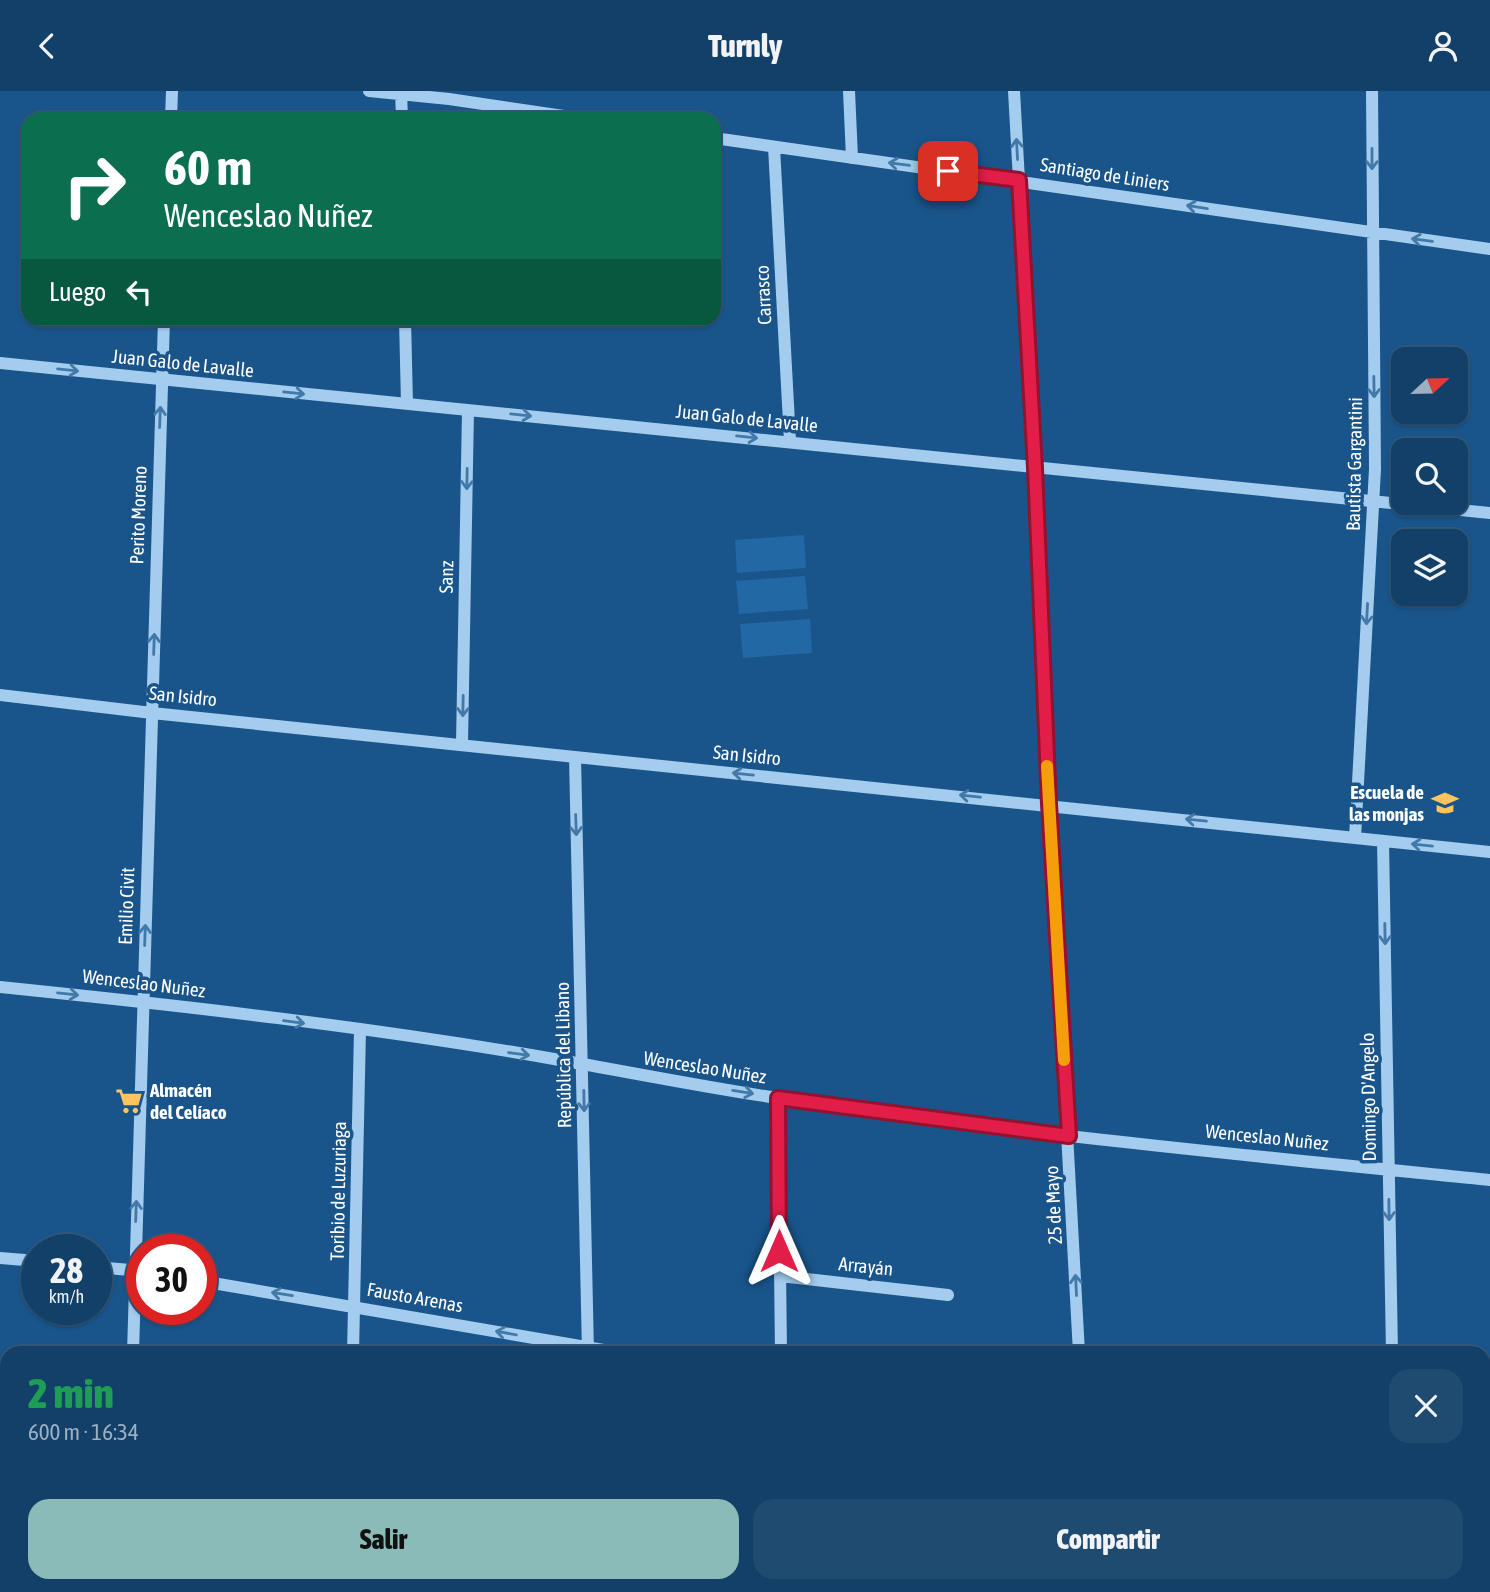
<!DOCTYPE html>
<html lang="es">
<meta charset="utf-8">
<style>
body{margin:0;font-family:"Asap Condensed",sans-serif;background:#204b71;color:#f1f3f6;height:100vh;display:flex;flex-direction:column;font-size:26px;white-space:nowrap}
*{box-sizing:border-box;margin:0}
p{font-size:23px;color:#9dafc0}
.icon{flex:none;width:38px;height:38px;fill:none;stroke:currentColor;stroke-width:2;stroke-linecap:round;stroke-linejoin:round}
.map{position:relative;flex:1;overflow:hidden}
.side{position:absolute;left:0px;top:1255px;width:1491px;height:247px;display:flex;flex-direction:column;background:#134068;border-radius:21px 21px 0 0;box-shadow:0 2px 5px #0004,0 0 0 2px #32597c}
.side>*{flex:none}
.hud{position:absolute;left:21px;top:21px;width:700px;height:214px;border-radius:21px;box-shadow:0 2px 5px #0004,0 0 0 2px #32597c;background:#0b6e4f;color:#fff;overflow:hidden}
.needle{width:46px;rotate:68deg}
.fabs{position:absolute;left:1391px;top:256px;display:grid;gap:14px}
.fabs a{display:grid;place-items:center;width:77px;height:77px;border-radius:14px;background:#134068;box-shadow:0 2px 5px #0004,0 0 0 2px #32597c;font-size:35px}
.speed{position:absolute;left:21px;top:1143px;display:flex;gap:14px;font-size:35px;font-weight:700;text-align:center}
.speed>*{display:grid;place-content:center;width:91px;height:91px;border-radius:50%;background:#134068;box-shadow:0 2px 5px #0004,0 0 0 2px #32597c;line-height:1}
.speed small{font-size:18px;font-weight:400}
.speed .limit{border:10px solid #d22;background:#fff;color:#111}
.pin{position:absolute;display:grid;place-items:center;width:60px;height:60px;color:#fff;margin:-30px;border-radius:14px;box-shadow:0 4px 10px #0006}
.me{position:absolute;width:77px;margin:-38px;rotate:0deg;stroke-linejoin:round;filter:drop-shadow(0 0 5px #0008)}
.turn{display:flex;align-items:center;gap:24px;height:147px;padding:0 28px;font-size:32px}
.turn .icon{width:91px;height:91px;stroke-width:2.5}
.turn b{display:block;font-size:49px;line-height:60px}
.then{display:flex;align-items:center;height:66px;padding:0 28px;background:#0003;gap:14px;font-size:26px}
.round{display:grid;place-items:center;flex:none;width:74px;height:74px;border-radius:21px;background:#204b71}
.overview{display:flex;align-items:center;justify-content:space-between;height:119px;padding:0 28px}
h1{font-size:42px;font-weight:800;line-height:52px;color:#1e9e55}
.button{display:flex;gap:14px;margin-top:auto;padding:14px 28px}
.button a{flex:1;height:80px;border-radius:21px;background:#8bbbb9;color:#111;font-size:28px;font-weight:800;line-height:80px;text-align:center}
.button a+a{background:#204b71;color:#f1f3f6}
header{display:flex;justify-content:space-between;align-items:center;height:91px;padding:0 28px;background:#134068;font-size:32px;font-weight:800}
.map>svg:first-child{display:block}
.pitch{fill:#2268a5}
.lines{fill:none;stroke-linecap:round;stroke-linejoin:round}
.minor{stroke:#a3ccee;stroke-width:12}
.oneway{stroke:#4279a9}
.route-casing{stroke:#92132f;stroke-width:18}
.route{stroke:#e11d48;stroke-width:12}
.slow{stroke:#f59e0b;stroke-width:12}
.labels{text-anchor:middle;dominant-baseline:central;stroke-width:7;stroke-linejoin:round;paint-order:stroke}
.street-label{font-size:19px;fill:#fff;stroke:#19558b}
.poi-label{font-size:19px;font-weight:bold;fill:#fff;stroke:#19558b;text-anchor:end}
</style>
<header><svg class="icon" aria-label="back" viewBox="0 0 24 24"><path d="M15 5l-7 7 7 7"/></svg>Turnly<svg class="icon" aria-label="person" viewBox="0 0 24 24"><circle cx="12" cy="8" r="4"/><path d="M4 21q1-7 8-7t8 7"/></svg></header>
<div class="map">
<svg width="1490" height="1501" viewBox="0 0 1490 1501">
<rect width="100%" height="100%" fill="#19558b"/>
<path class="pitch" d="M804 444 806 477 737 482 735 449Z
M805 485 808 518 739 523 736 490Z
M810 528 812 562 743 567 740 533Z"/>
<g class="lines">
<path class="minor" d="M369 0 449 8 584 28
M401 0 402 28
M849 0 852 67
M1014 0 1035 377 1049 713 1079 1262
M171 28 172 0
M714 47 1490 158
M774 56 790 350
M405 228 407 313
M0 272 1490 422
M0 604 152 622 1490 761
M462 653 468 319
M575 666 588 1262
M1355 747 1375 378 1372 0
M1383 750 1392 1262
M0 896C185 915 371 936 554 968 629 981 703 996 777 1007 1014 1042 1252 1065 1490 1089
M778 1007 781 1262
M0 1167 37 1170
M96 1176 141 1180
M780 1185 948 1204
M201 1190 621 1262
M133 1262 164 228
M353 1262 360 939
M1484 1387 1490 1388
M0 1420H7
M648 1494 704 1501
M1091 1494 1092 1501
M1394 1494V1501
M127 1501 128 1494
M344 1501 345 1494"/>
</g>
<defs><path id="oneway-shaft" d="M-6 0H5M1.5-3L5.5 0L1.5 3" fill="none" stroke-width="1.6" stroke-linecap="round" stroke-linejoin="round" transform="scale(1.75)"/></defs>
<g class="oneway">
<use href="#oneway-shaft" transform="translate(1017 58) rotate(-93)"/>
<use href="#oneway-shaft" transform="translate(1372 68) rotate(90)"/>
<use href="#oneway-shaft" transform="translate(899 73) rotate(-172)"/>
<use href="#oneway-shaft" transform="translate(1197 116) rotate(-171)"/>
<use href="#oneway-shaft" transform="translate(1422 149) rotate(-172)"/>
<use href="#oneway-shaft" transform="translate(68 279) rotate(6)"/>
<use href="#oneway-shaft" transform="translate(1374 296) rotate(89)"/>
<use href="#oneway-shaft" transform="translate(294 302) rotate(6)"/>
<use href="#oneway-shaft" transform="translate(521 324) rotate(6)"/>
<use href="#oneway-shaft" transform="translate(160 326) rotate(-88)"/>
<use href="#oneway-shaft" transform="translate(747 346) rotate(6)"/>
<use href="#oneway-shaft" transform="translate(467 388) rotate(91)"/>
<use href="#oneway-shaft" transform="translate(1367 523) rotate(93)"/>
<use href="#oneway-shaft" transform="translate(154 553) rotate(-88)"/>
<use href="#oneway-shaft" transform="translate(463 615) rotate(91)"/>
<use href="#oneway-shaft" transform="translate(743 683) rotate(-174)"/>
<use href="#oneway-shaft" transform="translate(970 705) rotate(-174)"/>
<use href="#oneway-shaft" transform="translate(1196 729) rotate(-174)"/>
<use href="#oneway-shaft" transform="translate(576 734) rotate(88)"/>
<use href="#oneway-shaft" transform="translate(1422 754) rotate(-174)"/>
<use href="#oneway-shaft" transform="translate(1385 843) rotate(89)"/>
<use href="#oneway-shaft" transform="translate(145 844) rotate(-88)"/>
<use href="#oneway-shaft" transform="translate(68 903) rotate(6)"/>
<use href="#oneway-shaft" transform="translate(294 931) rotate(7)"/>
<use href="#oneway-shaft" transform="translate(519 963) rotate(8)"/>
<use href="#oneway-shaft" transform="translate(743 1001) rotate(9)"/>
<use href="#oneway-shaft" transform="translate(584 1010) rotate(89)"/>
<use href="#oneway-shaft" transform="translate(1389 1119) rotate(89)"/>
<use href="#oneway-shaft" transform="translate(136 1120) rotate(-88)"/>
<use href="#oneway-shaft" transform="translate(1076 1194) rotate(-93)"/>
<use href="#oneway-shaft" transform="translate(282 1203) rotate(-171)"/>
<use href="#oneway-shaft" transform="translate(506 1242) rotate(-170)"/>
</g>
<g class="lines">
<g class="route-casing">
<path id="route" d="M779 1160 778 1007 1069 1045 1049 713 1035 377 1019 89 948 80"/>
</g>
<use href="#route" class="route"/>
<path class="slow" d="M1047 675 1064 969"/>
</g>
<defs>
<g id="school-bare" transform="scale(2.1)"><path d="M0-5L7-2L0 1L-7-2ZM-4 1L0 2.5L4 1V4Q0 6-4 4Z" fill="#ffc360" stroke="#19558b" stroke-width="2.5" paint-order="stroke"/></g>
<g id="supermarket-bare" transform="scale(2.1)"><path d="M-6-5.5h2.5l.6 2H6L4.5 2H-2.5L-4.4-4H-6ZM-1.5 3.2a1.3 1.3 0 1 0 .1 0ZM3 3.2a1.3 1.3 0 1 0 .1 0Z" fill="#ffc360" stroke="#19558b" stroke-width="2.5" paint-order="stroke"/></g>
</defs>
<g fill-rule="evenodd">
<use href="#school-bare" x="1445" y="712"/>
<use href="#supermarket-bare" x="129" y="1010"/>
</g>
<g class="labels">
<g class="street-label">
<text transform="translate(1105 83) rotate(9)">Santiago de Liniers</text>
<text transform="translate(763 204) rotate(-93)">Carrasco</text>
<text transform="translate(183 272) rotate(6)">Juan Galo de Lavalle</text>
<text transform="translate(747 327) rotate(6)">Juan Galo de Lavalle</text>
<text transform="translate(1354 373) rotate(-89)">Bautista Gargantini</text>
<text transform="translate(138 424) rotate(-88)">Perito Moreno</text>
<text transform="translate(446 486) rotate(-89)">Sanz</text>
<text transform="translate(183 605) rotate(6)">San Isidro</text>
<text transform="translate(747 664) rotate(6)">San Isidro</text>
<text transform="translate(126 815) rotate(-88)">Emilio Civit</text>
<text transform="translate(144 892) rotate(7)">Wenceslao Nuñez</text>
<text transform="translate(563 964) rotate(-91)">República del Libano</text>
<text transform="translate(705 976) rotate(9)">Wenceslao Nuñez</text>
<text transform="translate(1368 1006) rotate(-91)">Domingo D'Angelo</text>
<text transform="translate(1267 1046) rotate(6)">Wenceslao Nuñez</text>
<text transform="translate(338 1100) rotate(-89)">Toribio de Luzuriaga</text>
<text transform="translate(1053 1114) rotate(-93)">25 de Mayo</text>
<text transform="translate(866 1175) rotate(6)">Arrayán</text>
<text transform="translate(415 1206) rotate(10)">Fausto Arenas</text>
</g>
<g class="poi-label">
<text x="1424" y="701">Escuela de<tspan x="1424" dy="22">las monjas</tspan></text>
<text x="150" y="999" text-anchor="start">Almacén<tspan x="150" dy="22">del Celíaco</tspan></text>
</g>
</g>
</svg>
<div class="fabs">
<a><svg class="needle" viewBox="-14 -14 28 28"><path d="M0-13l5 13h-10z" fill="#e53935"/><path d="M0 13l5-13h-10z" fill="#9dafc0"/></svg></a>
<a><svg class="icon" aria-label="search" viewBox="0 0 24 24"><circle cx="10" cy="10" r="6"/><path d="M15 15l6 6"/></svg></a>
<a><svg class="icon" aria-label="layers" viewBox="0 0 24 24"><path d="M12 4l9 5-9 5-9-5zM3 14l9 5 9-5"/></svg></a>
</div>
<div class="speed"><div>28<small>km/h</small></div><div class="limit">30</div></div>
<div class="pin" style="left:948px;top:80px;background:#d93025"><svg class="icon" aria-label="arrive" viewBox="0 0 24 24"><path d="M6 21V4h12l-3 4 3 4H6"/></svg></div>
<svg class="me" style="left:779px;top:1160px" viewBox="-20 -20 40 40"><path d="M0-17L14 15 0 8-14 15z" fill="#e11d48" stroke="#fff" stroke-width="4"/></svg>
<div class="hud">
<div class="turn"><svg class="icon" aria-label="right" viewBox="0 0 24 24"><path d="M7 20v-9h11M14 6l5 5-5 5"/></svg><div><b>60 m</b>Wenceslao Nuñez</div></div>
<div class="then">Luego<svg class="icon" aria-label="left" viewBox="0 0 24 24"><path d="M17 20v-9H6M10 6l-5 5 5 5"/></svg></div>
</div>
<section class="side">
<div class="overview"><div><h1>2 min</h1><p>600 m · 16:34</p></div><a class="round"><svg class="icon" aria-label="close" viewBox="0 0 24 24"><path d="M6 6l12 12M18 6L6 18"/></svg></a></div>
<div class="button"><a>Salir</a><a>Compartir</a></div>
</section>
</div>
